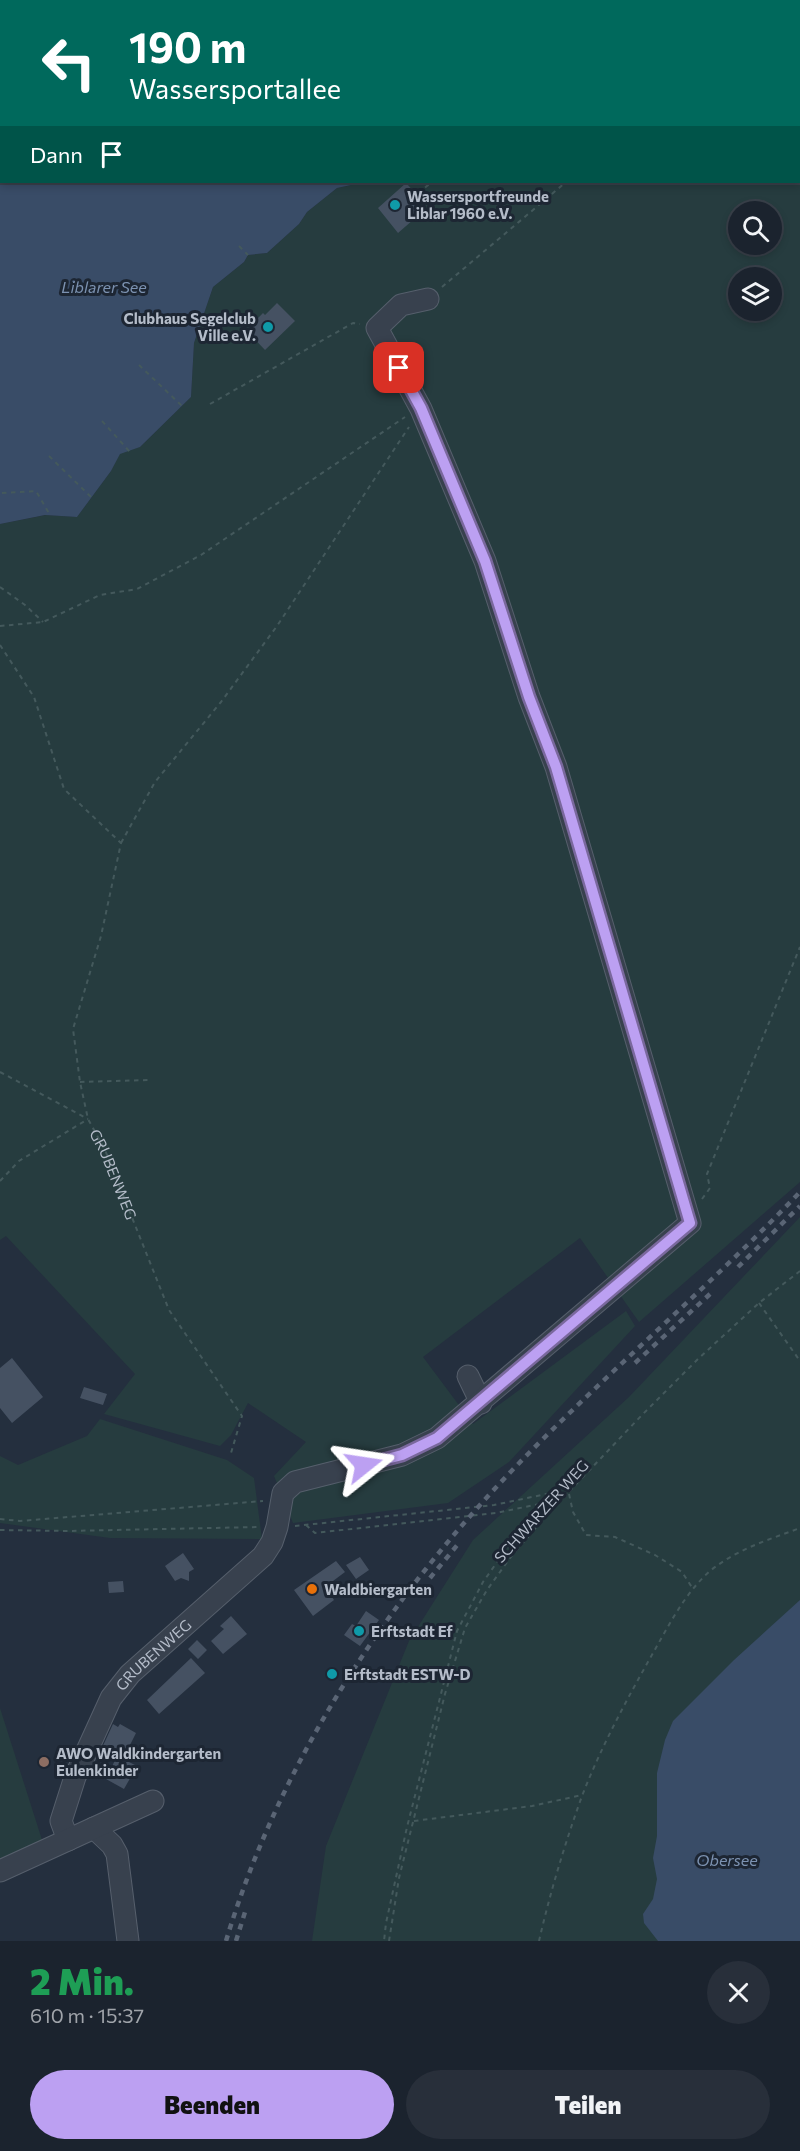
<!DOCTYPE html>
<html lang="de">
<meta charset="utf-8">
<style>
body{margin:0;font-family:Commissioner,sans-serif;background:#282f3a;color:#f1f3f6;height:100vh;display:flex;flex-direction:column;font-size:22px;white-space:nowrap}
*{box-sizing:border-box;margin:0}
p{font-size:20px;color:#a0a4aa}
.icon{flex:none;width:33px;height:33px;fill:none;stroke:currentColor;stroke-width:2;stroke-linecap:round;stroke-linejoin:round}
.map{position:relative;height:1941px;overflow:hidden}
.side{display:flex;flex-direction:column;background:#1b232e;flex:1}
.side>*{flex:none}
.banner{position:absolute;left:0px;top:0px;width:801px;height:183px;box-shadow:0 3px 9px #0003,0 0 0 2px #39404a;background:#00695c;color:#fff;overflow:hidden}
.controls{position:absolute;left:728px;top:201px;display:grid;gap:12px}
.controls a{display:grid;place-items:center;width:54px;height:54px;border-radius:50%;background:#1b232e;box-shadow:0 3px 9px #0003,0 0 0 2px #39404a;font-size:30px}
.pin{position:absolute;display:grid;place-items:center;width:51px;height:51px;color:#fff;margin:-26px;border-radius:12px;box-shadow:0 3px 9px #0006}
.me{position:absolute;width:66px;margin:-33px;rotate:75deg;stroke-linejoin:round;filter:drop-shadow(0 0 4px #0008)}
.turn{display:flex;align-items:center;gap:21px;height:126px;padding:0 30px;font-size:27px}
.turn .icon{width:78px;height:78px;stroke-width:2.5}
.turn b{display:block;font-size:42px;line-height:51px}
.then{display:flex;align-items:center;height:57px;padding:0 30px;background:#0003;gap:12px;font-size:22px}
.round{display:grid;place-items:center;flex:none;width:63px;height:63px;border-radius:32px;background:#282f3a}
.overview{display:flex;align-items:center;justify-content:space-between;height:102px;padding:0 30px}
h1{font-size:36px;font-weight:800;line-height:45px;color:#1e9e55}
.cta{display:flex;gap:12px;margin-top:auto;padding:12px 30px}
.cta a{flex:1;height:69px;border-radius:36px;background:#bca0f2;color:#111;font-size:24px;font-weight:800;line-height:69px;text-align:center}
.cta a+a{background:#282f3a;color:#f1f3f6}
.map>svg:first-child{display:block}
.green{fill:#263c3f;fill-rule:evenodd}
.water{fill:#394c67}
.building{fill:#455162}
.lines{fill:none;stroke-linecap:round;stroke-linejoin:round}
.minor-casing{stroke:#565f6c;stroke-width:23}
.path{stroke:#44595c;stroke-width:2;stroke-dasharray:4.5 4.5;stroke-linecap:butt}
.minor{stroke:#38414e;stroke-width:21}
.rail{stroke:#5a6575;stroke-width:4.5;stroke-dasharray:6 6;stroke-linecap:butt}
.route-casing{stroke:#7a689d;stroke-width:15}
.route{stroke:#bca0f2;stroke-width:10}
.culture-dot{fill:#0f9aa8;stroke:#1d2633;stroke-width:2}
.food-dot{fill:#e8710a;stroke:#1d2633;stroke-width:2}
.education-dot{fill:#8d6e63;stroke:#1d2633;stroke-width:2}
.labels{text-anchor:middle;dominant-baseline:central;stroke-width:6;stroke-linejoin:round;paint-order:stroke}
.poi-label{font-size:15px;font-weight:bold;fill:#b4bcc9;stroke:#1d2633;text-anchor:start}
.street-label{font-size:15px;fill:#b4bcc9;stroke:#1d2633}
.water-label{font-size:16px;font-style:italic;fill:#7c92b1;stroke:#1d2633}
</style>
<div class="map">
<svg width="800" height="1941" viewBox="0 0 800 1941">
<rect width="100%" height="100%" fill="#242f3e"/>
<path class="green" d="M484 0H800V1182L639 1322 580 1238 423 1357 473 1424 626 1311 635 1326 509 1462 448 1503 293 1523 274 1476 306 1442 248 1403 231 1435 220 1446 104 1414 135 1374 6 1236 0 1240V524L46 515 77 517 111 471 120 453 140 447 191 397 194 343 213 287 244 262 248 255 267 253 299 224 307 212 337 188 351 185 354 182H800V2ZM738 212H771V244H738ZM738 278H771V310H738Z
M800 1217V1941H312L326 1846 409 1641 473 1540 629 1397Z
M100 1419 227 1460 254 1478 262 1539 110 1538 0 1523V1456L18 1465 87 1436Z
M0 1708 43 1843 0 1863Z"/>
<path class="water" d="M0 0 485 1 2 2V182H354L351 185 337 188 307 212 299 224 267 253 248 255 244 262 213 287 194 343 191 397 140 447 120 454 111 471 77 517 45 515 0 524Z
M800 1600V1941H658L644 1923 643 1914 653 1899 657 1879 653 1858 657 1836V1773L665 1740 673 1721 734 1660Z"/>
<path class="building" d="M406 183 419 197 412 203 421 213 398 233 378 208Z
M277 303 295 321 265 350 246 330 263 313 265 315Z
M12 1358 43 1397 12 1423 0 1408V1368Z
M84 1387 107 1394 103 1405 80 1398Z
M183 1553 194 1569 189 1572V1581L181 1578 175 1581 165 1566Z
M360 1557 369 1570 356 1579 346 1565Z
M336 1561 345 1572 325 1587 334 1600 313 1616 294 1590Z
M123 1581 124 1592 109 1593 108 1582Z
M366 1611 379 1620 360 1646 344 1635 352 1624 356 1626Z
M231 1616 247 1634 223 1654 211 1641 224 1629 220 1626Z
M197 1640 207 1650 198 1659 188 1649Z
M191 1658 205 1673 159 1714 147 1700Z
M113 1724 118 1727 120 1724 136 1733 123 1759 102 1748Z
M117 1756 137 1766 124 1789 106 1779Z"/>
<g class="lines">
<g class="minor-casing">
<g id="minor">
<path d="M468 1376 481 1403"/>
<path d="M94 1828 112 1845 117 1854 128 1941"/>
<path id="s2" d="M68 1840 61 1821 75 1777 111 1698 130 1674 263 1556 272 1542 277 1527 283 1493 295 1482 402 1455 437 1438 690 1223 556 767 529 697 485 561 421 409 377 328 401 305 428 299"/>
<path d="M0 1871 153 1801"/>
</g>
</g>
<g class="path">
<path d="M511 0V2"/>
<path d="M622 2V0"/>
<path d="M418 193 432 182"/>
<path d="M239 246 248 255"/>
<path d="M442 287 566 182"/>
<path d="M139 365 182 406"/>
<path d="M210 404 353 323 360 324"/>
<path d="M102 421 130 452"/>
<path d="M49 456 91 497"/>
<path d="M2 493 36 491 50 515"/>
<path d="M0 587 25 605 43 622"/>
<path d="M0 626 43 622 100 595 137 589 201 555 405 417"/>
<path id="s1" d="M0 645 34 697 64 789 121 843 101 936 73 1029 80 1082 88 1119 105 1150 169 1310 242 1416 231 1453"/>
<path d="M121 843 155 782 221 702 277 626 409 427"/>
<path d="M0 1072 88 1119"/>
<path d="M80 1082 150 1080"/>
<path d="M0 1181 19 1161 88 1119"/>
<path d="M702 1199 710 1188 707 1174 800 947"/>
<path d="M759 1303 800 1361"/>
<path d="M569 1494 573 1512 586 1535 615 1537 655 1555 682 1572 693 1589"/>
<path d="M0 1519 20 1521 263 1501"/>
<path d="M306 1525 315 1533 496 1513 549 1502 517 1534 483 1582 457 1631 407 1827 386 1923 384 1941"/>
<path d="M295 1526 494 1505 551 1493 569 1494"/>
<path d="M0 1530 67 1531 259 1527"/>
<path d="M414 1821 532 1806 582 1795"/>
<path d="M389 1941 399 1878 445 1694 465 1628 487 1590 510 1558 545 1517 641 1416 698 1359 759 1303 800 1271"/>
<path d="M539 1941C550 1893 565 1843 582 1796 601 1747 627 1699 653 1653 669 1625 685 1593 710 1571 737 1549 768 1540 800 1528"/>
</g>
<use href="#minor" class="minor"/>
<path class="rail" d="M738 1267 800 1206
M635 1363 710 1294
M430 1578 459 1543
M226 1941C282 1755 394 1589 530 1452 618 1363 714 1282 800 1192
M236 1941 245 1912"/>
</g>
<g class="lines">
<g class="route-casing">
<path id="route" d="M364 1465 402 1455 437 1438 690 1223 556 767 529 697 485 561 421 408 399 368"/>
</g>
<use href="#route" class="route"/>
</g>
<g class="culture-dot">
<circle cx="395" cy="205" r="6"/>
<circle cx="268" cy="327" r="6"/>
<circle cx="359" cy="1631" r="6"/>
<circle cx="332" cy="1674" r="6"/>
</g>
<circle class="food-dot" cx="312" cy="1589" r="6"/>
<circle class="education-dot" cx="44" cy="1762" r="6"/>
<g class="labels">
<g class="poi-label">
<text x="407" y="196">Wassersportfreunde<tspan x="407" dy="17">Liblar 1960 e.V.</tspan></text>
<text x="256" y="318" text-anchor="end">Clubhaus Segelclub<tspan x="256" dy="17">Ville e.V.</tspan></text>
<text x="324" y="1589">Waldbiergarten</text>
<text x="371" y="1631">Erftstadt Ef</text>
<text x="344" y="1674">Erftstadt ESTW-D</text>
<text x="56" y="1753">AWO Waldkindergarten<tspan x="56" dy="17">Eulenkinder</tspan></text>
</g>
<g class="street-label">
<text stroke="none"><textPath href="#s1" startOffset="582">GRUBENWEG</textPath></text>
<text transform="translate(541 1511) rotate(-48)">SCHWARZER WEG</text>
<text stroke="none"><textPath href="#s2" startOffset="214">GRUBENWEG</textPath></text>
</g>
<g class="water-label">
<text x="104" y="286">Liblarer See</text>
<text x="727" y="1859">Obersee</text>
</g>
</g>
</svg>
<div class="controls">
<a><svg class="icon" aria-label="search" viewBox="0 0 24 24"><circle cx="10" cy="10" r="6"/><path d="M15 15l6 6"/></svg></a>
<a><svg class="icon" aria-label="layers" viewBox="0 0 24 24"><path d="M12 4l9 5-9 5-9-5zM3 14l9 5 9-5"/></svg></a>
</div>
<div class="pin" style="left:399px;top:368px;background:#d93025"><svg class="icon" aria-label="arrive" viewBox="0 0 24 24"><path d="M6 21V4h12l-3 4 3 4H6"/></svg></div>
<svg class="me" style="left:364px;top:1465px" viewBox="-20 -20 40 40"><path d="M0-17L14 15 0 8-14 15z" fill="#bca0f2" stroke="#fff" stroke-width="4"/></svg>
<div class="banner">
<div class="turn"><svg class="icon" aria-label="left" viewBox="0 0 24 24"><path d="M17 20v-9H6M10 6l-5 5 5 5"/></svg><div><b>190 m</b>Wassersportallee</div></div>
<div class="then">Dann<svg class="icon" aria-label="arrive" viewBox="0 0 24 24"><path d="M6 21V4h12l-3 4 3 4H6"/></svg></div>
</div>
</div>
<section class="side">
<div class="overview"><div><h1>2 Min.</h1><p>610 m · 15:37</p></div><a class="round"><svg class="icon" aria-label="close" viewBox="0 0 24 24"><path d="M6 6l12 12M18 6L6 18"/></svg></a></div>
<div class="cta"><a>Beenden</a><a>Teilen</a></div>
</section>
